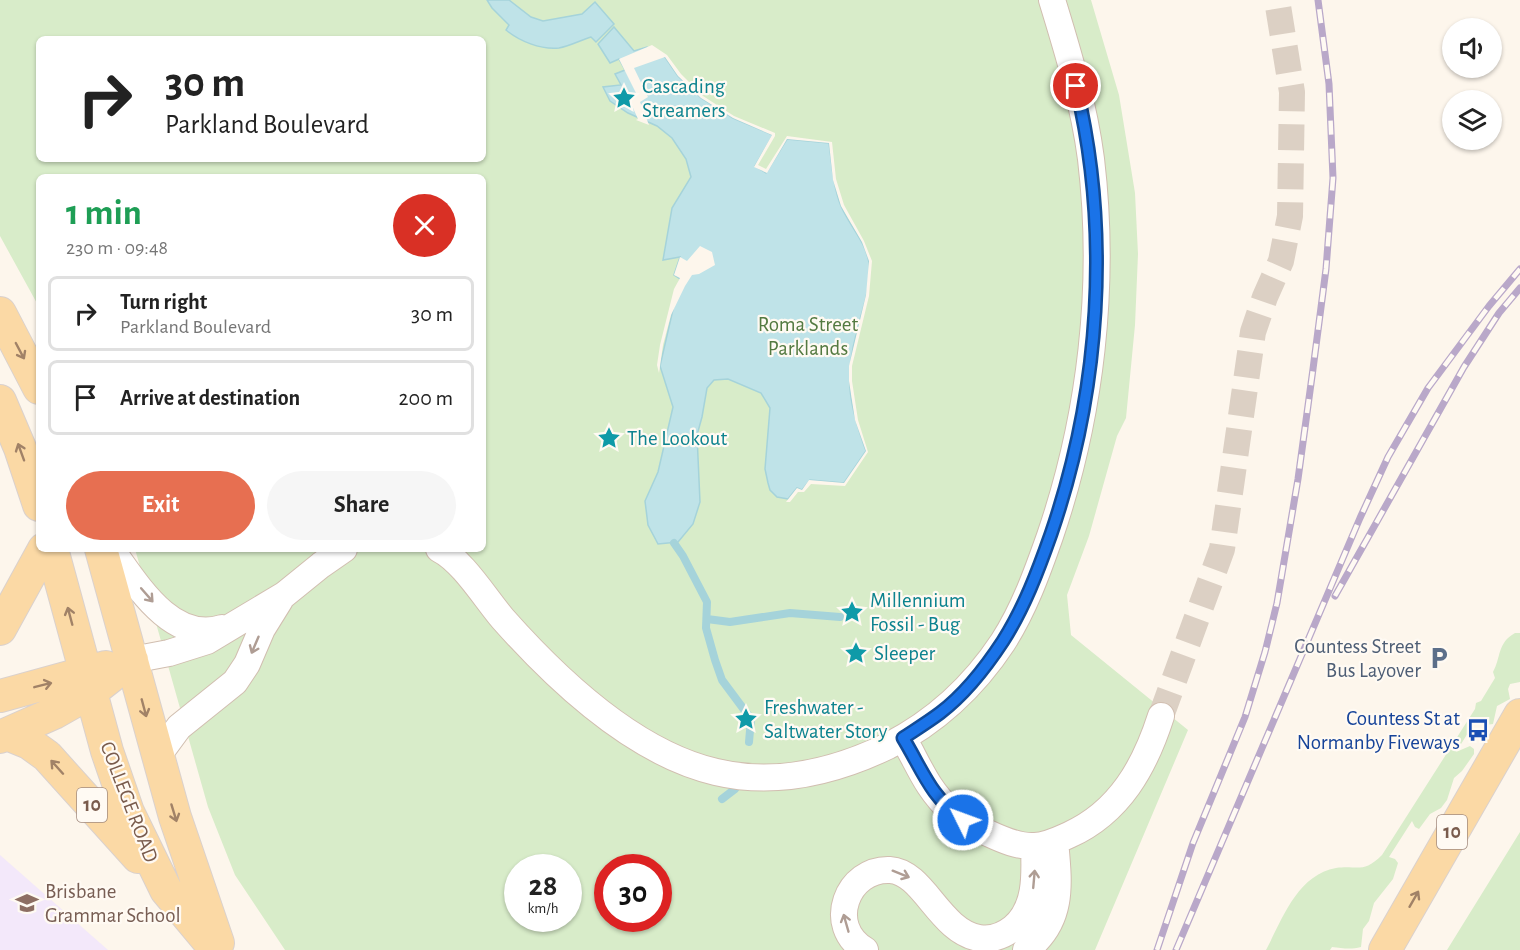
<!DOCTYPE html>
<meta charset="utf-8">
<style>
body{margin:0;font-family:"Alegreya Sans",sans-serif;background:#f6f6f6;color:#222;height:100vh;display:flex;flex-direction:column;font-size:22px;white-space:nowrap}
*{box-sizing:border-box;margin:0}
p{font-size:20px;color:#767676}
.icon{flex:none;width:33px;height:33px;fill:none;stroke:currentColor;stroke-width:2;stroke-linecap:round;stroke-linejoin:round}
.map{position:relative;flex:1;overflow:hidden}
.drawer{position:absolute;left:36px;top:174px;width:450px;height:378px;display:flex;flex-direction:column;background:#fff;border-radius:9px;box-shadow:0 2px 4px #0004}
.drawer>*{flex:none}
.top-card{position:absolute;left:36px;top:36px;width:450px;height:126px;border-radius:9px;box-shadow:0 2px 4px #0004;background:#fff;color:#222;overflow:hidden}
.tools{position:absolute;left:1442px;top:18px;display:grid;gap:12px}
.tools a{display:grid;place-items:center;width:60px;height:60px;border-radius:50%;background:#fff;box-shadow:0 2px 4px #0004;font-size:30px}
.speed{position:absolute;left:504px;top:854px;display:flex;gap:12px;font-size:30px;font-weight:700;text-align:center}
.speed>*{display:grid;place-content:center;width:78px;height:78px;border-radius:50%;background:#fff;box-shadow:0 2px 4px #0004;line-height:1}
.speed small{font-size:15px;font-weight:400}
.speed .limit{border:9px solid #d22;background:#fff;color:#111}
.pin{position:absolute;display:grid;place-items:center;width:51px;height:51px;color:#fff;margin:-26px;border:3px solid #fff;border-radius:50%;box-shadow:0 2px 6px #0007}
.me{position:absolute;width:66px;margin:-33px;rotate:312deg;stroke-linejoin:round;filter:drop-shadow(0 0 4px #0008)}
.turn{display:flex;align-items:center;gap:21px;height:126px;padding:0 30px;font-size:27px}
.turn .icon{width:78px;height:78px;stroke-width:2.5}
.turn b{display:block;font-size:42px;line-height:51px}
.round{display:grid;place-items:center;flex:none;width:63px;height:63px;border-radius:32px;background:#f6f6f6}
.headline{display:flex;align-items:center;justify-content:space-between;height:102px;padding:0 30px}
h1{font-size:36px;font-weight:700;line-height:45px;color:#1e9e55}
.cta{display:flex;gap:12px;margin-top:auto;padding:12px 30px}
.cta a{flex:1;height:69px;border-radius:36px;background:#e76f51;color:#fff;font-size:24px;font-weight:700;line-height:69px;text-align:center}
.cta a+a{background:#f6f6f6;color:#222}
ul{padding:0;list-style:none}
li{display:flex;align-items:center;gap:18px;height:75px;margin:0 12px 9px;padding:0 18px;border:3px solid #e0e0e0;border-radius:9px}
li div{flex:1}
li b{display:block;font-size:22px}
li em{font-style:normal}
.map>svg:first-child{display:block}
.education{fill:#f3e8fa}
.green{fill:#d8ecc9;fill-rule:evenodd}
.water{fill:#bfe3e8;stroke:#a5d3da;stroke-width:1.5}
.pier{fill:#fdf6ec}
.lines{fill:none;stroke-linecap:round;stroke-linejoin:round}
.stream{stroke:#a5d3da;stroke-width:8}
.minor-tunnel{stroke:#dcd0c4;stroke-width:26;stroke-dasharray:26 13;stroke-linecap:butt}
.minor-casing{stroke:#d1beb0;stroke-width:28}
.major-casing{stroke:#dad1cd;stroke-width:34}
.minor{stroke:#fff;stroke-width:26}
.major{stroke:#fbd9a5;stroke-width:32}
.rail-casing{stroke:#b9a8c9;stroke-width:7}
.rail{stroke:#fffaf3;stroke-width:4.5;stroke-dasharray:14;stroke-linecap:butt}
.oneway{stroke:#a18267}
.oneway2{stroke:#af9d94}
.route-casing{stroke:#114b97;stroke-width:15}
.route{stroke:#1a73e8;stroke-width:10}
.labels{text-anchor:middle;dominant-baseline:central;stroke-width:4.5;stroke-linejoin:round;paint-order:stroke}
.shield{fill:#fffaf3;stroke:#a28b7f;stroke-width:1.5}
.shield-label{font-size:20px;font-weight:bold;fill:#7a5c4d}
.culture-label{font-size:21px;fill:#0d838f;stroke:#fffaf3;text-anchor:start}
.park-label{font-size:21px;fill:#537a41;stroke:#fffaf3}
.service-label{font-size:21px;fill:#4e5e75;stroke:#fffaf3;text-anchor:end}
.transit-label{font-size:21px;fill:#164399;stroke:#fffaf3;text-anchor:end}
.street-label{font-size:21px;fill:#7a5c4d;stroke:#fffaf3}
.education-label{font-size:21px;fill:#785e54;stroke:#fffaf3;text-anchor:start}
</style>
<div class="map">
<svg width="1520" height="950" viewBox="0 0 1520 950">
<rect width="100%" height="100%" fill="#fdf6ec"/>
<path class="education" d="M0 855 108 950H0Z"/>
<path class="green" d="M0 0H1091L1119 95 1135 193 1138 254 1135 325 1126 418 1117 436 1089 536 1067 595 1071 635 1188 730 1095 950H285L235 875 208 807 135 549H483V177H39V307L0 236ZM39 39H483V159H39ZM518 867H568V918H518ZM608 867H658V918H608Z
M1515 633H1520V682L1510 684 1508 689 1510 699 1497 706 1493 724 1485 725 1479 721 1478 717 1456 752 1470 746 1474 749V754L1462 771 1454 778 1447 800 1441 808 1430 814 1419 829 1415 827 1412 821 1389 857 1395 859 1398 863 1393 879 1374 903 1369 921 1363 929 1361 947C1350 950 1342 948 1332 947L1330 950H1266C1282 920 1297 875 1336 868 1358 865 1363 874 1382 855L1475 709 1476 703 1481 701 1495 678 1493 672C1501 658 1497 643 1515 633Z
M1520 832V950H1447Z"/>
<path class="water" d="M487 0H509L531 17 543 21 582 14 595 2 614 24 596 42 591 37C581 40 570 46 559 48 541 50 519 41 506 30L509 25 492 8Z
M614 27 634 51 647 47 665 57 678 76 701 98 733 118 773 135 755 166 766 173 787 139 829 143C832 164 833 186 841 206 849 225 866 242 869 263 872 287 861 312 856 335 844 381 850 407 866 451L844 483 810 480 802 490 797 488 788 499 777 497 770 490 768 483 765 469 770 408 761 393 728 379 714 380 707 388 702 417 697 435 700 502 693 524 678 542 658 544 648 525 645 501 658 472 673 407 660 366 680 279 674 275 680 257 663 260 672 208 691 177 686 159 672 138 657 126 628 113 610 101 603 87 621 85 615 74 625 70 619 59 610 63 598 44Z"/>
<path class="pier" d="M652 45 667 55 681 74 703 96 734 116 775 133V136L758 165 766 169 787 136 832 142 836 179 844 205 864 241 872 261 869 296 852 366V381L858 420 868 452 845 486 811 484 804 492H798L790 502H786L797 488 802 490 809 480 844 483 866 451 855 420 849 381V366L866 295 869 261 862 242 841 206 833 180 829 143 787 139 767 173 754 167 772 135 733 118 701 98 678 76 665 57 634 68 648 97 640 102 649 125 636 120 638 119 629 99 630 97 636 93 619 59Z
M700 246 712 252 715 265 699 274 692 275 685 286 671 315 663 345 659 373 657 365 660 345 674 289 680 278 674 275 680 257 687 261Z"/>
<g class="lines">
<path class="stream" d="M674 543 683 556 707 602 706 628 715 660 722 680 751 719 749 742
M707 619 730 622 790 613 840 617
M722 799 735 789"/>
<path class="minor-tunnel" d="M1161 716 1222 549 1253 332 1265 297 1281 261 1290 216 1292 92 1277 0"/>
<g class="minor-casing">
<path id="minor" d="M111 549C136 583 171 644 222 628
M439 549C463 561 485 598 503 619 558 681 634 753 716 772 775 786 834 772 888 746 935 722 974 686 1003 642 1024 609 1037 573 1050 536 1091 416 1106 285 1091 159 1084 105 1068 52 1052 0
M132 660 169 653 207 641 284 595 321 565 344 549
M903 738C919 765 926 788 951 811 962 821 976 828 990 834 1003 840 1019 847 1034 846 1046 846 1058 840 1069 835 1120 812 1145 766 1161 716
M157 757 179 727 235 682 247 664 262 629 280 600
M865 950C825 926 847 868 890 870 924 872 939 931 979 938 992 940 1003 936 1013 928 1037 908 1035 874 1034 846
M1026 950C1064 921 1059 884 1055 841"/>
</g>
<g class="major-casing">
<path id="major" d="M0 313 39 388
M0 401 20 448 39 505
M52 549 107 751 128 812 166 890 216 950
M101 549 175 817 218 943
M0 629 44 549
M0 696 106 667
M7 734 29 743 47 756 138 857
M0 737 54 713 91 692 132 660
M1385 950 1520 715"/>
</g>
<use href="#minor" class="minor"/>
<use href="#major" class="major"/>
<g class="rail-casing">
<path id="rail" d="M1335 596 1464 367 1499 313 1520 288
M1157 950 1193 843 1245 717 1265 652 1277 603 1298 479 1313 369 1326 269 1333 178 1329 84 1318 0
M1176 950 1360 518 1388 457 1428 388 1489 306 1520 269"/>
</g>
<use href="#rail" class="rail"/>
</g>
<defs><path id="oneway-shaft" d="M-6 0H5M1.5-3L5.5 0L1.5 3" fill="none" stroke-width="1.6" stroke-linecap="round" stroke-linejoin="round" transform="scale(1.5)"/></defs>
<g class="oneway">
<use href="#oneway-shaft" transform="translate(20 351) rotate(62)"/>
<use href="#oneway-shaft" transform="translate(21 452) rotate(-110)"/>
<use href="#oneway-shaft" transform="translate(70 616) rotate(-105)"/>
<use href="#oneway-shaft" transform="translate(43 685) rotate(-14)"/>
<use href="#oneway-shaft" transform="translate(144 708) rotate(75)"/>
<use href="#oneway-shaft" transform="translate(57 767) rotate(-132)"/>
<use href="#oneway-shaft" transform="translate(174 813) rotate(73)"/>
<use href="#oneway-shaft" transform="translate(1414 899) rotate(-60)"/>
</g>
<g class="oneway2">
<use href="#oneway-shaft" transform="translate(147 595) rotate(49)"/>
<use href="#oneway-shaft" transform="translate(255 645) rotate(113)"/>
<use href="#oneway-shaft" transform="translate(901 874) rotate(22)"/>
<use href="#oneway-shaft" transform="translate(1034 879) rotate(-85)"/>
<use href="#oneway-shaft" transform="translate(846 923) rotate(-106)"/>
</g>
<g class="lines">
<g class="route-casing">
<path id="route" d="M963 820C930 796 923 771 903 738 915 730 928 722 940 713 965 694 986 667 1003 641 1024 608 1038 571 1051 534 1100 391 1111 233 1076 86"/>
</g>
<use href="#route" class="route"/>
</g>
<defs>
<g id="sight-bare" transform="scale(1.8)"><path d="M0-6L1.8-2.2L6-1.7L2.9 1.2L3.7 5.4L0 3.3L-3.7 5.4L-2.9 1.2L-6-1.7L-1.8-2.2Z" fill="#0f9aa8" stroke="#fffaf3" stroke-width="2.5" paint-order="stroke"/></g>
<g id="parking-bare" transform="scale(1.8)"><path d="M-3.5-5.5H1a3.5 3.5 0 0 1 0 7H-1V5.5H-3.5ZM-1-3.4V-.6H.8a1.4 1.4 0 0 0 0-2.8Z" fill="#5c6f8a" stroke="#fffaf3" stroke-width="2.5" paint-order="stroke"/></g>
<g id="bus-bare" transform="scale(1.8)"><path d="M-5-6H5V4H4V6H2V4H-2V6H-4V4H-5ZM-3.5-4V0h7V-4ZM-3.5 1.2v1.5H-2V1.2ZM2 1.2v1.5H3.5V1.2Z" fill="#1a4fb4" stroke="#fffaf3" stroke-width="2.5" paint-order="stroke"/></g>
<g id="school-bare" transform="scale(1.8)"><path d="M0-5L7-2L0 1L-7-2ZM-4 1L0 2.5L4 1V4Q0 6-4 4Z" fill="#8d6e63" stroke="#fffaf3" stroke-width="2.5" paint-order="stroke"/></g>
</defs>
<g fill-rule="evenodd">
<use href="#sight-bare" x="624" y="98"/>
<use href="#sight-bare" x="609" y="438"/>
<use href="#sight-bare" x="852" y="612"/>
<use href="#sight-bare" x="856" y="653"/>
<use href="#parking-bare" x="1439" y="658"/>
<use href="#sight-bare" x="746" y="719"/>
<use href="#bus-bare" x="1478" y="730"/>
<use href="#school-bare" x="27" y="903"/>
</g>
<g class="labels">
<g class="shield">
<rect x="77" y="788" width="30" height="34" rx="4.5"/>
<rect x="1437" y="815" width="30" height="34" rx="4.5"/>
</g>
<g class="shield-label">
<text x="92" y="805">10</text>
<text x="1452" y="832">10</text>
</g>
<g class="culture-label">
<text x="642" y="86">Cascading<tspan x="642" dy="24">Streamers</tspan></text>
<text x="627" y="438">The Lookout</text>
<text x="870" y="600">Millennium<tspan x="870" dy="24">Fossil - Bug</tspan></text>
<text x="874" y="653">Sleeper</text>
<text x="764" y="707">Freshwater -<tspan x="764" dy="24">Saltwater Story</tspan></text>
</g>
<g class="park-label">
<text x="808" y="324">Roma Street<tspan x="808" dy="24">Parklands</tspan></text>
</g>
<g class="service-label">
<text x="1421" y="646">Countess Street<tspan x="1421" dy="24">Bus Layover</tspan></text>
</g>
<g class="transit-label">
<text x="1460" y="718">Countess St at<tspan x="1460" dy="24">Normanby Fiveways</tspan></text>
</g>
<g class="street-label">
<text transform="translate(129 802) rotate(69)">COLLEGE ROAD</text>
</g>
<g class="education-label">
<text x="45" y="891">Brisbane<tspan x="45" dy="24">Grammar School</tspan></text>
</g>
</g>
</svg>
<div class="tools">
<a><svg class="icon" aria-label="sound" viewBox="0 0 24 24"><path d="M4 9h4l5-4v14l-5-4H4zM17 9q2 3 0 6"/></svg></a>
<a><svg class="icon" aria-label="layers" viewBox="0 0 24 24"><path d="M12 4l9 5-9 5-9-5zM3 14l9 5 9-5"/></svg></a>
</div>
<div class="speed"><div>28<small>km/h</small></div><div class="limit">30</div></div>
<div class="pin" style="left:1076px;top:86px;background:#d93025"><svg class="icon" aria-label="arrive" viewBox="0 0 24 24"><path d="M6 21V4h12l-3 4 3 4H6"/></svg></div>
<svg class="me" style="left:963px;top:820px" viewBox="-20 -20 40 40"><circle r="17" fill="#1a73e8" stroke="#fff" stroke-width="3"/><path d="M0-11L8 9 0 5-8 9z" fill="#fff"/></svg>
<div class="top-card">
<div class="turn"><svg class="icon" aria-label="right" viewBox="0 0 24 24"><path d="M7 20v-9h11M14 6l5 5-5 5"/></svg><div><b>30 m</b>Parkland Boulevard</div></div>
</div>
<section class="drawer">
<div class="headline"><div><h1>1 min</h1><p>230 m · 09:48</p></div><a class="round" style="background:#d93025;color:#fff"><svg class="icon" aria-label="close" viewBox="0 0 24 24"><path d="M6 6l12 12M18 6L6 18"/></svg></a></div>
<ul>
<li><svg class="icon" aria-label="right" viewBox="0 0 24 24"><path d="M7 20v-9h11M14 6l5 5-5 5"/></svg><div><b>Turn right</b><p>Parkland Boulevard</p></div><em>30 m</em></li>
<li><svg class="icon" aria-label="arrive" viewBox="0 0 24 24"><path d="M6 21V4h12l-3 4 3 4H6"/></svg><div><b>Arrive at destination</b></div><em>200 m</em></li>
</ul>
<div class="cta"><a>Exit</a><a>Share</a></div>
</section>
</div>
